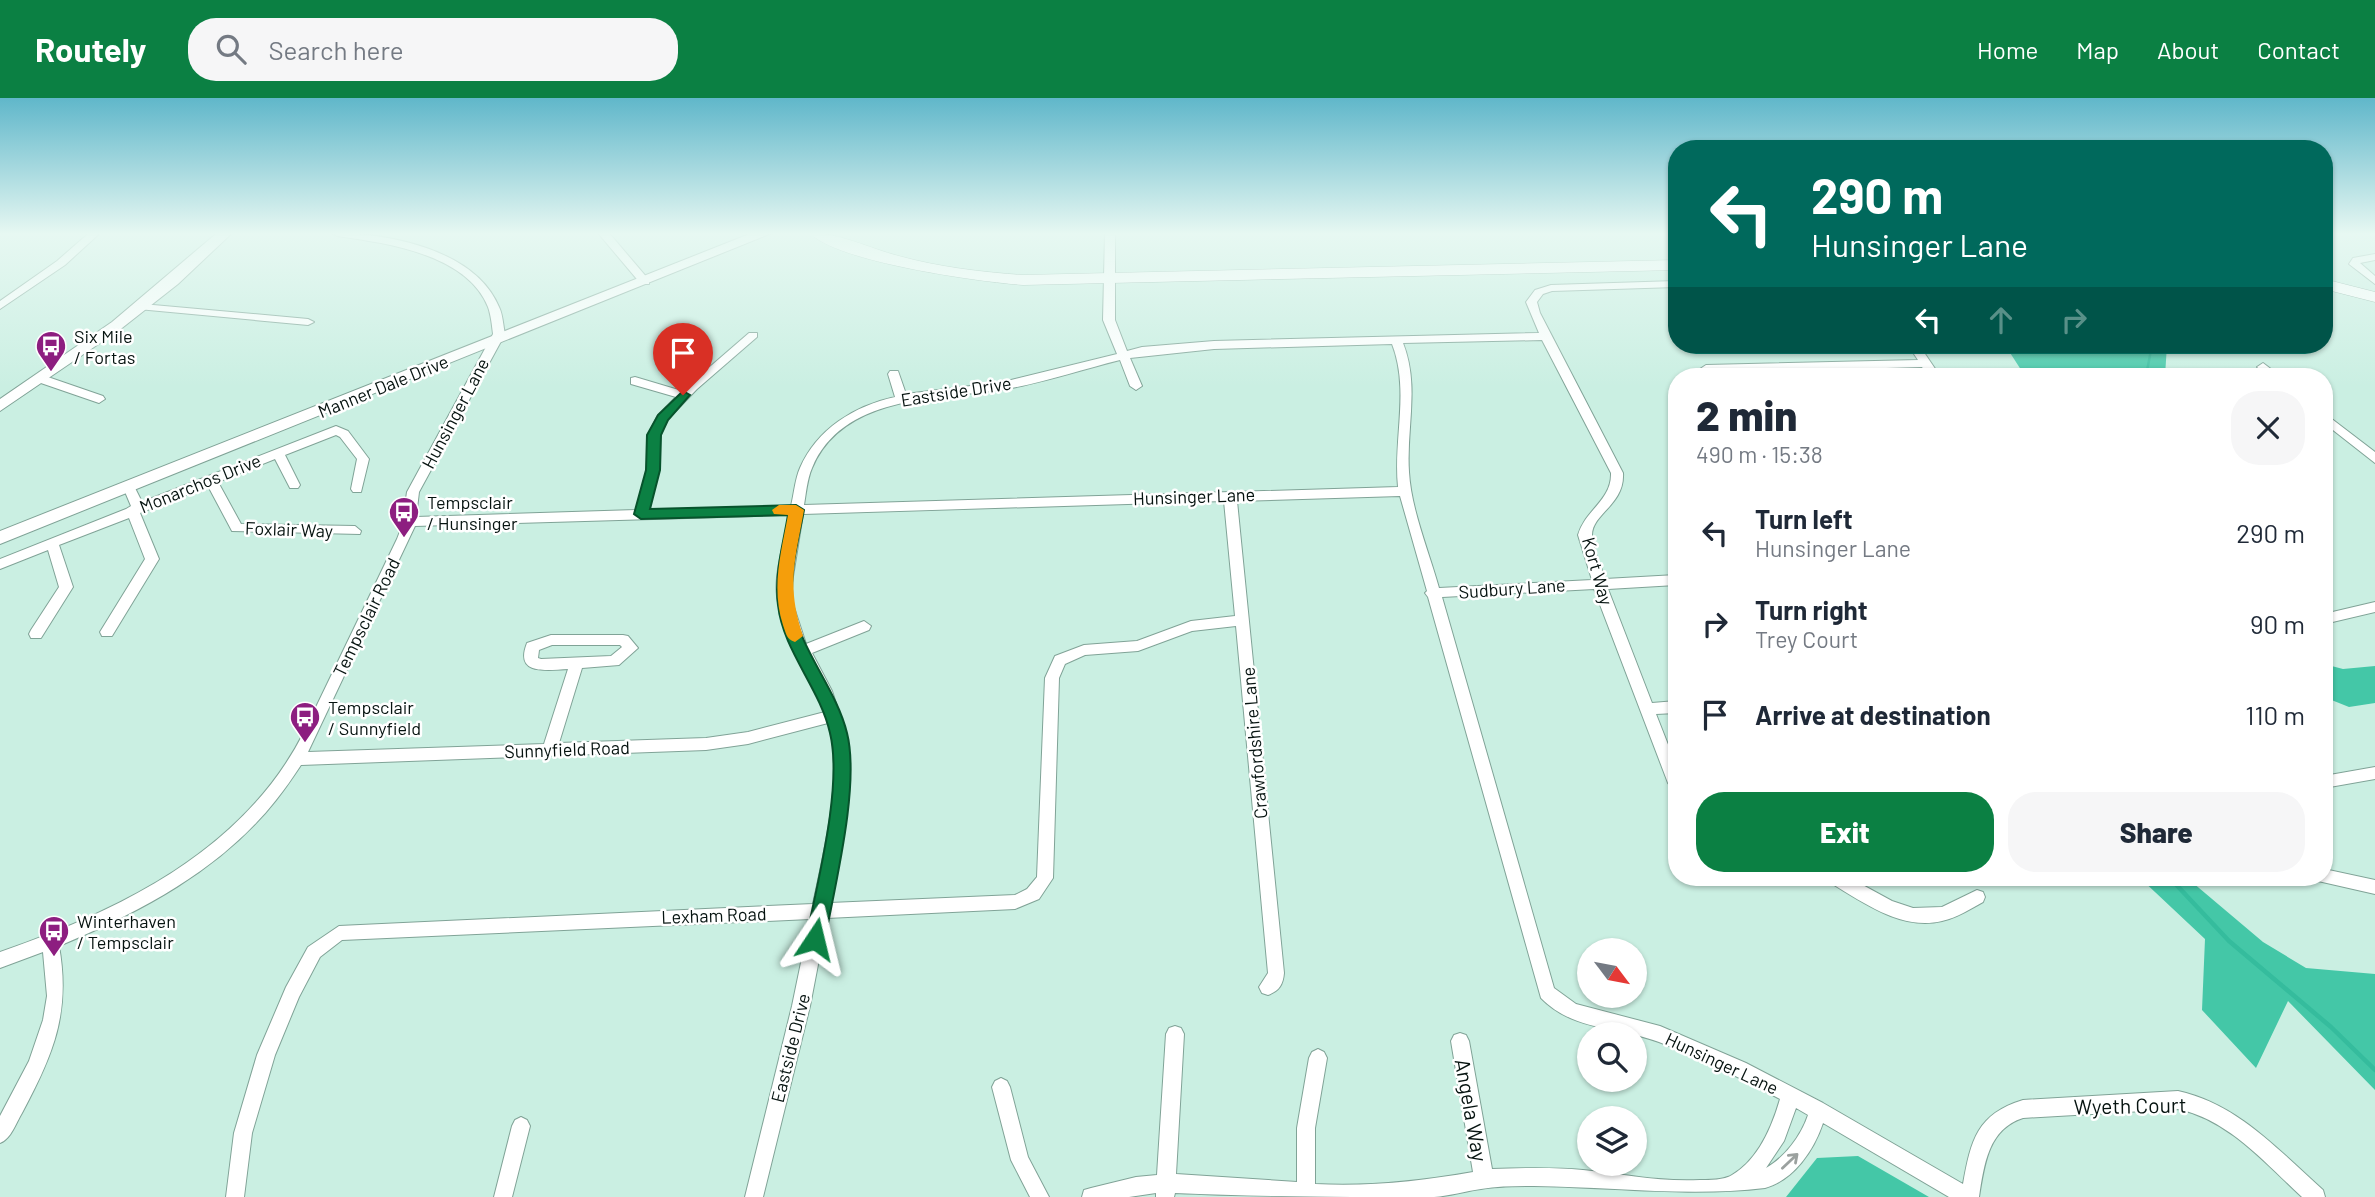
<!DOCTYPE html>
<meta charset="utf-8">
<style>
body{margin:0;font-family:Barlow,sans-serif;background:#f6f6f7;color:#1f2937;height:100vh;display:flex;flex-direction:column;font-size:26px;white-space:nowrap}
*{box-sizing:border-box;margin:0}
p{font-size:23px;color:#747a83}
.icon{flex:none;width:38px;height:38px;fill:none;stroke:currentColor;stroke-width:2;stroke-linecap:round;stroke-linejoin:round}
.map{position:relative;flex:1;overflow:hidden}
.drawer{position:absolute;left:1668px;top:270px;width:665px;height:518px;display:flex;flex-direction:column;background:#fff;border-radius:28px;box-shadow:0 2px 5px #0004}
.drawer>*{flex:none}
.banner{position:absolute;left:1668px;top:42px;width:665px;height:214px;border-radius:28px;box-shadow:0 2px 5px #0004;background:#00695c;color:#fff;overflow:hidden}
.needle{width:46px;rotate:122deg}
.buttons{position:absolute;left:1577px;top:840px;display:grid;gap:14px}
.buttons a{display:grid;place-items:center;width:70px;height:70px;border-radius:50%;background:#fff;box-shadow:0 2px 5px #0004;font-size:35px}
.pin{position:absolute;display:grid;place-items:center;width:60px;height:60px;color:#fff;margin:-72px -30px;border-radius:50% 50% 50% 0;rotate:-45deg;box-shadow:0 0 7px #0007}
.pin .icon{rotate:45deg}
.me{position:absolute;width:77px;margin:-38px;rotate:10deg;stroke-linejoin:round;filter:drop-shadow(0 0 5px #0008)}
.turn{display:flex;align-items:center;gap:24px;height:147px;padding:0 28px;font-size:32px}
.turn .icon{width:91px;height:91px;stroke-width:2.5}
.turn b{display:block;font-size:49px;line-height:60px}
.lanes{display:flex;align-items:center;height:66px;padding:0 28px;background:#0003;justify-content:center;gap:35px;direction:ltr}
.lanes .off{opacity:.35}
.round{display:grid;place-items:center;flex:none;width:74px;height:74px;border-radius:28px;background:#f6f6f7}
.summary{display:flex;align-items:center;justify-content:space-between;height:119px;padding:0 28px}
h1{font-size:42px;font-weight:800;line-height:52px}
.action{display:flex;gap:14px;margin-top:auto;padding:14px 28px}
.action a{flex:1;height:80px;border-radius:28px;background:#0b8043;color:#fff;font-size:28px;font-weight:800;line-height:80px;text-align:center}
.action a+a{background:#f6f6f7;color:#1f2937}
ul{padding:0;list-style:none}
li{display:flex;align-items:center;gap:21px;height:91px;padding:0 28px}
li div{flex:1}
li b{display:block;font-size:26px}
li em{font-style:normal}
header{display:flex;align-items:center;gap:42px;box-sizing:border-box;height:98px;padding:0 35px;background:#0b8043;color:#fff}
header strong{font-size:33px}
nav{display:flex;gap:38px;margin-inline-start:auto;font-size:24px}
.search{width:490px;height:63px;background:#f6f6f7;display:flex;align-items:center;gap:18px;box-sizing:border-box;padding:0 24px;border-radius:28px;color:#747a83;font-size:26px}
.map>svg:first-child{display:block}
.forest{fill:#44c7a7}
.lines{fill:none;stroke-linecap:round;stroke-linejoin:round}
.stream-far1{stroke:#35bc9d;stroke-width:2.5}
.stream{stroke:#35bc9d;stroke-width:4.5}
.minor-casing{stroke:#80a397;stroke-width:2}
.tertiary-casing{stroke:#80a397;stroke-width:2}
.primary-casing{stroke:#80a397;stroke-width:1}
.minor{fill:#fff;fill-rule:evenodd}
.tertiary{fill:#fff;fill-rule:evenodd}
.primary{fill:#fff;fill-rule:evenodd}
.oneway{stroke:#9ba19f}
.route{fill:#0b8043;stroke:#07532c;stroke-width:2}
.slow{fill:#f59e0b}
.labels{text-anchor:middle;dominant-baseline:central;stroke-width:5;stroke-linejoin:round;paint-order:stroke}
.poi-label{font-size:18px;fill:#061310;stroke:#fff;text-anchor:start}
.street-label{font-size:18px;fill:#061310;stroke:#fff}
.near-street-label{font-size:21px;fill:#061310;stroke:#fff}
</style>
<header>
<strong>Routely</strong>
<div class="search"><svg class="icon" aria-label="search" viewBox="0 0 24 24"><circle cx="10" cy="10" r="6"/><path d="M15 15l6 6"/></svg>Search here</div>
<nav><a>Home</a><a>Map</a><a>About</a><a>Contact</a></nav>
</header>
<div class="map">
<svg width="2375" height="1099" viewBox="0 0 2375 1099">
<rect width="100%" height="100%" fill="#caefe2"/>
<path class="forest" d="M2005 247H2167L2165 278H2025Z
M2324 566 2343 571 2375 568V605L2349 609 2324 599Z
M2139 779H2186L2263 844 2306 870 2375 876V992L2288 903 2256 970 2202 912 2205 841Z
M1858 1058 1929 1099H1786L1817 1060Z"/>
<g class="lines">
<path class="stream-far1" d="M2146 278 2152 247"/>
<path class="stream" d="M2169 779 2229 843 2331 929 2375 972"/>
<g class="minor-casing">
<path id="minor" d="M89 135H100L65 167 0 211V203L57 163Z
M332 135C387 135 475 151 499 209 503 217 503 227 505 236L419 394 416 419 636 412 647 372 648 337 658 317 676 299 631 286V280L635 279 682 293 749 235H757V239L697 291 667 322 660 337 659 372 648 412 791 408C794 396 795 381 800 370 817 331 854 308 895 299L888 276 890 273H898L906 296 1003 284 1117 256 1103 222 1105 135H1115V222L1127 253 1142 249 1214 243 1539 235 1526 204 1535 192 1551 187 1676 183V189L1552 193 1543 196 1537 204 1540 215 1623 375C1625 407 1591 416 1592 438 1592 451 1601 468 1605 481L1676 477V487L1608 491 1652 605 1676 603V615L1656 616 1676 667V691L1671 689 1668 685 1594 491 1442 499 1554 890 1576 906 1660 928 1746 965 1823 1005 1963 1086C1971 1042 1977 1016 2023 1002L2178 993C2238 1006 2279 1053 2323 1092L2325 1099H2302C2265 1065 2229 1022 2178 1011L2023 1020C1988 1031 1984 1067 1979 1099H1949L1823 1025C1814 1052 1794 1082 1765 1090 1690 1099 1611 1089 1534 1088 1517 1088 1498 1088 1481 1091 1465 1093 1450 1098 1434 1099 1348 1099 1260 1099 1175 1095L1174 1099H1156V1095L1129 1099H1082L1084 1092 1091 1090 1136 1079 1157 1077 1166 936 1169 930 1175 928 1181 930 1184 936 1176 1076 1297 1084V1030L1309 960 1312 954 1318 951 1324 954 1327 960 1315 1030V1086C1368 1089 1422 1083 1473 1074L1451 943 1454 937 1460 935 1466 937 1469 943 1492 1071C1522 1070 1553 1069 1583 1072 1624 1076 1658 1084 1700 1082 1710 1082 1724 1082 1732 1077 1758 1062 1772 1029 1780 1001 1741 980 1700 960 1659 944 1619 929 1573 933 1541 900L1428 499 1425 495 1427 493 1400 398 1237 403 1284 875C1283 887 1279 893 1268 897L1262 895 1259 889 1268 875 1236 528 1192 533 1138 553 1085 557 1065 566 1059 580 1053 780 1039 801 1015 811 827 820 810 908 763 1099H745L792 908 810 821 342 842 320 859 299 899 275 957 252 1035 244 1099H226L234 1035 257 957 286 889 308 849 339 828 813 806C824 754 844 676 828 625L748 646 706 652 301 667C293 679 285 691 276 702 221 772 139 815 59 848 71 915 53 957 22 1015 16 1025 11 1041 0 1045V1018L29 963 43 922 47 898 43 854 0 870V854C119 813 244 753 304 634L397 441 402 428 407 394 493 236C492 228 491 217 488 209 467 156 386 145 337 138ZM1542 242 1611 375C1612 402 1585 412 1578 437L1592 482 1439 490C1429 454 1411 411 1409 374 1406 330 1420 288 1403 245ZM1392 246C1410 292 1393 341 1398 389L804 407C806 396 807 381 812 370 842 298 935 301 1000 292 1040 286 1080 272 1120 262L1130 288 1136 292 1142 288 1130 260 1214 251ZM1224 403 1235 518 1191 523 1137 543 1084 547 1055 558 1045 580 1037 779 1027 791 1015 797 830 805 844 733 849 692 846 636 832 593 812 555 869 532 871 528 864 523 806 546 790 497 803 416ZM790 417C785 440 774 475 777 498 782 540 812 574 825 614L748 634 706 640 559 645 582 570 619 567 638 550 628 538 623 537H551L527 545C514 578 547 572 568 571L544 646 308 654 415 428ZM552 547H620L622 549 611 558 541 561 538 560 539 552ZM1796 1010 1808 1017C1801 1038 1785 1059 1766 1070L1784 1043Z
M598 135H609L649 182V186H641Z
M2375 156V162L2360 165 2375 178V186L2349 166 2353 160Z
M142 206 308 221 314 224 308 227 138 211 137 209Z
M1908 247H1919L1940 278H1928L1922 269 1706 275 1700 271 1706 267 1918 262Z
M2263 265 2280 278H2267L2257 269Z
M42 277 103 298 105 301 99 305 38 284V278Z
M2324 315 2375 354V365L2324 325Z
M336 328 348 333 369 361 361 394H353L351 391 357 361 340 339 336 337 285 357 300 387 298 390H290L275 361 218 384 241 426 355 428 361 433 360 436 232 433 208 388 140 415 159 461 112 538H102L100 534 145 461 129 420 59 447 73 489 41 540H31L29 536 31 532 59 489 48 452 0 471V461L126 411 131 408 123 389 125 386H133L142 404Z
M2375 504V514L2324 526V516Z
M2375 669V681L2324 690V678Z
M2324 771 2375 782V796L2318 783 2316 779H2324Z
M1827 779H1848L1892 803 1913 810 1942 809 1977 792 1983 794 1985 799 1983 804C1970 811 1957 820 1942 823 1901 833 1863 804 1829 784Z
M1001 980 1007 983 1010 989 1028 1059 1049 1099H1030L1011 1062 992 989 995 983Z
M521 1019 527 1022 530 1028 512 1099H494L512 1028 515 1022Z"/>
</g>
<g class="tertiary-casing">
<path id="tertiary" d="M217 135H232L178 186 122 230 0 313V301L112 224Z
M752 135H772L0 446V433Z"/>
</g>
<g class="primary-casing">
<path id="primary" d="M810 135C841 135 868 150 899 158 939 169 981 174 1023 177L1676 162V172L1023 187C981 184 836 164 810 135Z
M2324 181 2375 194V204L2324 191Z"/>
</g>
<use href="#minor" class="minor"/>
<use href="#tertiary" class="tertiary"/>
<use href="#primary" class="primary"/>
</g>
<defs><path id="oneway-shaft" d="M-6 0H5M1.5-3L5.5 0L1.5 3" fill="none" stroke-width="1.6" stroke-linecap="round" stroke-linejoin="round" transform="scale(1.75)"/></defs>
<use class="oneway" href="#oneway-shaft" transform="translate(1790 1063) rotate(-43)"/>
<linearGradient id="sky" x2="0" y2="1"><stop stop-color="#60b7ca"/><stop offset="0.47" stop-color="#e7f8f2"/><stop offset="1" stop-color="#e7f8f2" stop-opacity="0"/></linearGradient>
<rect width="2375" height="289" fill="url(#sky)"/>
<path class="route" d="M683 293 690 297 668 322 661 337 660 372 650 411 796 407 804 412C798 443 789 476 793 507 799 551 836 590 847 635 860 687 835 787 825 841L822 847 815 850 809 847 806 841C817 786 843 688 830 635 820 590 783 553 778 507 774 477 783 447 788 417L641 421 634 416 646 372 647 337 658 317Z"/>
<path class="slow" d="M779 407H796L804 412C795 462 786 488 803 538L795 544C786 541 786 535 783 527 771 490 781 455 788 417L774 416 772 412Z"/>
<defs>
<g id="bus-pin" transform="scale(1.575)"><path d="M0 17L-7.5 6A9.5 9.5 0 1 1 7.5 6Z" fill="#8d1e80" stroke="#fff"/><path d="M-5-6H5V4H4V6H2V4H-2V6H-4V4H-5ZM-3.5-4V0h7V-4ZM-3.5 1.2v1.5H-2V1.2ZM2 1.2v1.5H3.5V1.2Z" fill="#fff"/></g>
</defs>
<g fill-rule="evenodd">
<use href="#bus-pin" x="51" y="248"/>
<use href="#bus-pin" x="404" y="414"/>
<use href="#bus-pin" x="305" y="619"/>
<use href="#bus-pin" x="54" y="833"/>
</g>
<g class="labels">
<g class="poi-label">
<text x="74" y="238">Six Mile<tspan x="74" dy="21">/ Fortas</tspan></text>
<text x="427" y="404">Tempsclair<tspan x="427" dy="21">/ Hunsinger</tspan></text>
<text x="328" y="609">Tempsclair<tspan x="328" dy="21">/ Sunnyfield</tspan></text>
<text x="77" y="823">Winterhaven<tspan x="77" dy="21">/ Tempsclair</tspan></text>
</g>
<g class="street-label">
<text transform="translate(383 288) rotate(-22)">Manner Dale Drive</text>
<text transform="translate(956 293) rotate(-9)">Eastside Drive</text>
<text transform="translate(455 315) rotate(-62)">Hunsinger Lane</text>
<text transform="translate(200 385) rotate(-22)">Monarchos Drive</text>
<text transform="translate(1194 398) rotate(-2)">Hunsinger Lane</text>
<text transform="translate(289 431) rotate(2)">Foxlair Way</text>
<text transform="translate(1598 473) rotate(74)">Kort Way</text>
<text transform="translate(1512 490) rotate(-4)">Sudbury Lane</text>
<text transform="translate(366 519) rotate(-64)">Tempsclair Road</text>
<text transform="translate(1254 645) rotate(-95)">Crawfordshire Lane</text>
<text transform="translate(567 651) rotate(-2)">Sunnyfield Road</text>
<text transform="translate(714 817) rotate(-2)">Lexham Road</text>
<text transform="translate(790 950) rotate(-76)">Eastside Drive</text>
<text transform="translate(1722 965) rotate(25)">Hunsinger Lane</text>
</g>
<g class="near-street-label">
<text transform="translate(2130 1007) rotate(-1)">Wyeth Court</text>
<text transform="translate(1472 1012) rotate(80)">Angela Way</text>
</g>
</g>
</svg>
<div class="buttons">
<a><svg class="needle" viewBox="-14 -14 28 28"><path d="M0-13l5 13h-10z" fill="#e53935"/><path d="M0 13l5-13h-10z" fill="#747a83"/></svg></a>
<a><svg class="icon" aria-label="search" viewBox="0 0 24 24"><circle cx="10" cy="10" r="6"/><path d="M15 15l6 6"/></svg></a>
<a><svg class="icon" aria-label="layers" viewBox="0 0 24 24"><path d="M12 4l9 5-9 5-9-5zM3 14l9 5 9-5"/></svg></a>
</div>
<div class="pin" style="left:683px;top:297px;background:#d93025"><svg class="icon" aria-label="arrive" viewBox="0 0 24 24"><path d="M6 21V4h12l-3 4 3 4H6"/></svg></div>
<svg class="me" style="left:815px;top:841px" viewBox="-20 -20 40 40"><path d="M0-17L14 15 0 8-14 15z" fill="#0b8043" stroke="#fff" stroke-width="4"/></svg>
<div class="banner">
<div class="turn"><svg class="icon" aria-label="left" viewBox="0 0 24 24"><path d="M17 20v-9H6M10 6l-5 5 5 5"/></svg><div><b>290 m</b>Hunsinger Lane</div></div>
<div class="lanes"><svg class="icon" aria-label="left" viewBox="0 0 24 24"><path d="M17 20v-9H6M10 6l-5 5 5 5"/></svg><svg class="icon off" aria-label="ahead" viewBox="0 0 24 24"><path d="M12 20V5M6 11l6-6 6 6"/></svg><svg class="icon off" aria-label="right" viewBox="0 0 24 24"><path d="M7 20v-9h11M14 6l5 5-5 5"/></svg></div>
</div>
<section class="drawer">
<div class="summary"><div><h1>2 min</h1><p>490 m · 15:38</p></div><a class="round"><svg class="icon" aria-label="close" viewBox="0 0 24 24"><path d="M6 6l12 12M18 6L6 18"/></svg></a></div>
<ul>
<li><svg class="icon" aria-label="left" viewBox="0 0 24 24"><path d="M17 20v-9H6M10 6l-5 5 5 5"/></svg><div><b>Turn left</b><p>Hunsinger Lane</p></div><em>290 m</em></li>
<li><svg class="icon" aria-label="right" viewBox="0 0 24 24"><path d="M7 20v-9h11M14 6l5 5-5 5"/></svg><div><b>Turn right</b><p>Trey Court</p></div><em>90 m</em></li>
<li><svg class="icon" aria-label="arrive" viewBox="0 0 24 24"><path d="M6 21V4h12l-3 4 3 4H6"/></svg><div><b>Arrive at destination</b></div><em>110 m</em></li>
</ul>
<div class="action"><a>Exit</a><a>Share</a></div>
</section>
</div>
